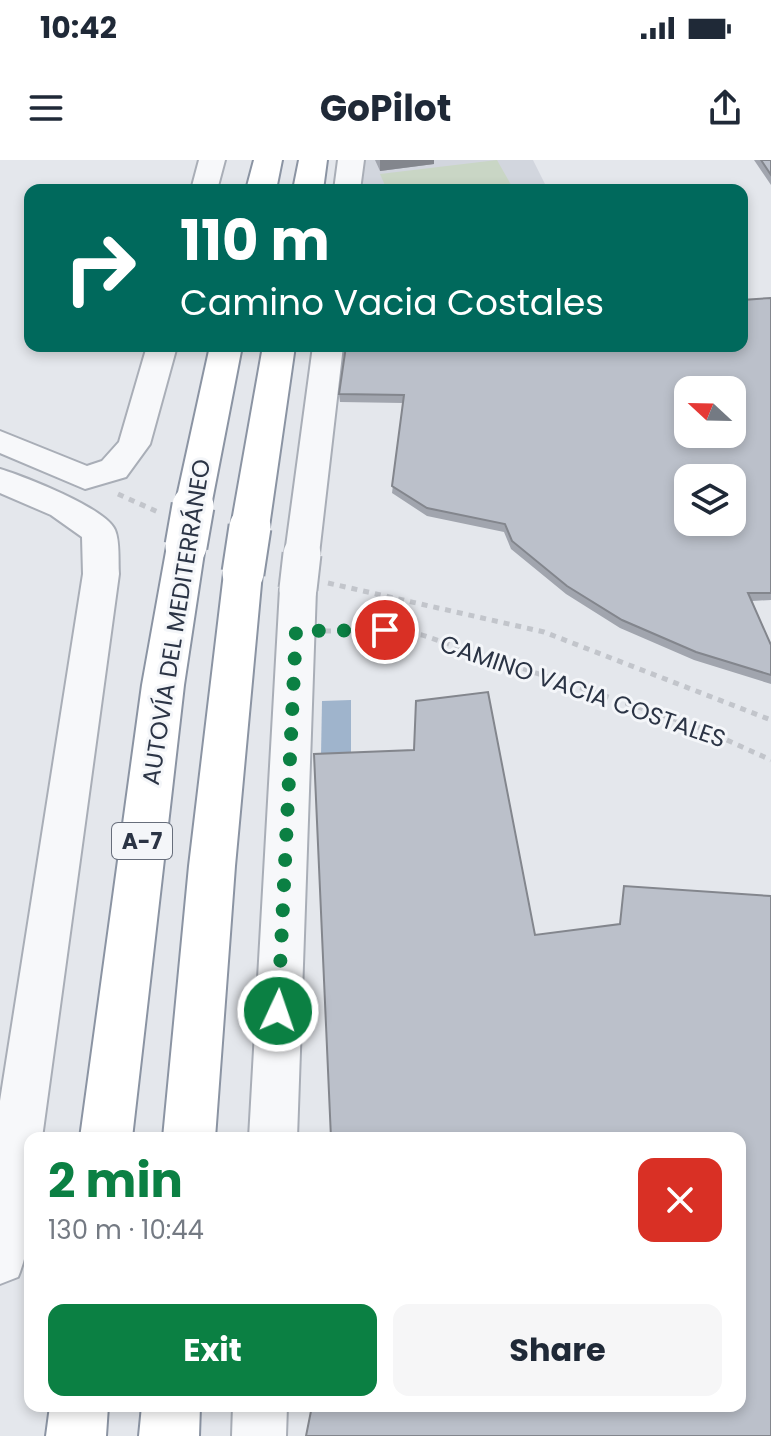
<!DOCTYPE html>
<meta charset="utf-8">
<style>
body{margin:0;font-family:Poppins,sans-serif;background:#f6f6f7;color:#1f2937;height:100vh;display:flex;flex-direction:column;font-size:30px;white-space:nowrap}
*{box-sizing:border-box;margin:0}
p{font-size:26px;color:#747a83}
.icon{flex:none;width:44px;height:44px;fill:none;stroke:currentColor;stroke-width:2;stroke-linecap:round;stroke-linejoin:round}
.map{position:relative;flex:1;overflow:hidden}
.sheet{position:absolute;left:24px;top:972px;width:722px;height:280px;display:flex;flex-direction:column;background:#fff;border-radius:16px;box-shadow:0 4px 12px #0003}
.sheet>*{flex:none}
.hud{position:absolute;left:24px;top:24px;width:724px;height:168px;border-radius:16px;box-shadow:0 4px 12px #0003;background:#00695c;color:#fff;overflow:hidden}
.needle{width:52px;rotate:292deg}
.tools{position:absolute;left:674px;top:216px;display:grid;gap:16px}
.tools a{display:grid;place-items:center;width:72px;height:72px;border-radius:16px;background:#fff;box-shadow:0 4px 12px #0003;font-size:40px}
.pin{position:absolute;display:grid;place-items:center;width:68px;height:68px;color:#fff;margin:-34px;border:4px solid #fff;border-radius:50%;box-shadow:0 2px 8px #0007}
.me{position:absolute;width:88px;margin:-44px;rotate:3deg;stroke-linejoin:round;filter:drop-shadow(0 0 6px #0008)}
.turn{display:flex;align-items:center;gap:28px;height:168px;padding:0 24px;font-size:36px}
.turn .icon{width:104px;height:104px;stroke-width:2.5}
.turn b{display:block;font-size:56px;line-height:68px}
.round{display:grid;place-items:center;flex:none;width:84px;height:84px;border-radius:16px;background:#f6f6f7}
.overview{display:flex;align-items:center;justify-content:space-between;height:136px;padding:0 24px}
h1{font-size:48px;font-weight:700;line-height:60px;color:#0b8043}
.action{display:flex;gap:16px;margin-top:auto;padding:16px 24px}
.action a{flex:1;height:92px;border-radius:16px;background:#0b8043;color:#fff;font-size:32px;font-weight:700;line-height:92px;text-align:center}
.action a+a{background:#f6f6f7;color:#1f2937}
.status{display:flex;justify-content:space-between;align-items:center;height:56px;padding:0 40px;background:#fff;direction:ltr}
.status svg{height:22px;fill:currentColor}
header{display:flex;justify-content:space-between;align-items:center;height:104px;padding:0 24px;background:#fff;font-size:36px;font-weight:700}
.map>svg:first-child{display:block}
.built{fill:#d2d6de}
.green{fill:#c9d6c5}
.water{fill:#9fb4cc}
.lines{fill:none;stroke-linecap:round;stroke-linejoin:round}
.minor-casing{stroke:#a9aeb7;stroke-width:4}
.highway-casing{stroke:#8b94a3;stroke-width:4}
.path{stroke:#c2c5cb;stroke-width:5;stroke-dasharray:6 6;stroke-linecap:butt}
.minor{fill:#f7f8fa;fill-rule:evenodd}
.highway{fill:#fff;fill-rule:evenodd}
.minor-bridge-casing{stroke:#a9aeb7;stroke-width:41;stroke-linecap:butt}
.highway-bridge-casing{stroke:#8b94a3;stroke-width:45;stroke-linecap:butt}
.minor-bridge{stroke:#f7f8fa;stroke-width:37}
.highway-bridge{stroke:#fff;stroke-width:41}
.wall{fill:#a1a5ae}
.shaded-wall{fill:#83868d}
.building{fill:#bbc0ca;stroke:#83868d;stroke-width:2;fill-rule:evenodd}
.route{stroke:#0b8043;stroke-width:14;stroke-dasharray:0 25.2}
.labels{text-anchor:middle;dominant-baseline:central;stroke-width:6;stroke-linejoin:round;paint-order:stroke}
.shield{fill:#f4f6f9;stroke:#676e7b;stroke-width:2}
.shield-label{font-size:22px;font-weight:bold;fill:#2b3445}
.street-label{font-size:24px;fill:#2b3445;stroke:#f4f6f9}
</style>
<div class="status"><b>10:42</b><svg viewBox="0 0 49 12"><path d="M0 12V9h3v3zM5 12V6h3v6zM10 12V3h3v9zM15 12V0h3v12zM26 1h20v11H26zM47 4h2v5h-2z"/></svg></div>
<header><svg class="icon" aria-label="menu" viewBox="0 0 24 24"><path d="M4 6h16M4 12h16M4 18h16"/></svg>GoPilot<svg class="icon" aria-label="share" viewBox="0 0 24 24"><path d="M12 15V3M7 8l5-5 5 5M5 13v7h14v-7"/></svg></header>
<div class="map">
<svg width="771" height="1276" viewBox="0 0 771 1276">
<rect width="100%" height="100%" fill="#e4e7ec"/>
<path class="built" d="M362 0H533L548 30H358Z"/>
<path class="green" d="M497 0 514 30H387L380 14Z"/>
<path class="water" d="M351 540V596H321L322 541Z"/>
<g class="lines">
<g class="minor-casing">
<path id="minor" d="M199 0H225L217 30H191Z
M338 0H364L360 30H334Z
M147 186H177L150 284 126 317 85 329 0 293V271L87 306 102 301 119 282Z
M313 186H343L319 394 314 402 302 406 290 402 285 394Z
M0 309C23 316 106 348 115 370 120 382 118 401 119 414L42 978H30C30 1024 36 1074 18 1117L0 1124V941L83 414 82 377 51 355 0 333Z
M298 417 311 420 316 429 297 978H249L280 429 285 420Z
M233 1246H287L286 1276H232Z"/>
</g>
<g class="highway-casing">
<path id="highway" d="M254 0H282L276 30H246Z
M299 0H327L323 30H293Z
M210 186H242L211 346 206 355 193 358 180 355 175 346Z
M263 186H295L269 367 263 376 250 380 237 376 231 367Z
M186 373 199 377 205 386 184 525 132 978H80L142 525 167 386 173 377Z
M243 400 257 403 262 413 235 706 215 978H163L189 706 224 413 229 403Z
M50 1246H108L106 1276H46Z
M142 1246H200L199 1276H139Z"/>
</g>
<path class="path" d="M118 334 160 353
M328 423 544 472 771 560
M325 471 385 470 422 475 698 567 771 600"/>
<use href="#minor" class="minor"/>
<use href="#highway" class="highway"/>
<g class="minor-bridge-casing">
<path id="minor-bridge" d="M298 429 302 394"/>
</g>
<g class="highway-bridge-casing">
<path id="highway-bridge" d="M186 386 193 346
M243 413 250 367"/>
</g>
<use href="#minor-bridge" class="minor-bridge"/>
<use href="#highway-bridge" class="highway-bridge"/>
</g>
<path class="wall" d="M375 0H434V4L380 11Z
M754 0H771V25Z
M771 138V440L752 441 771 485V524L694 500 620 468 566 434 511 389 504 372 427 356 392 333 403 243 340 242 339 234 742 186Z"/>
<path class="shaded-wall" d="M380 0H434V4L380 11Z"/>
<path class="building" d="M761 0H771V15Z
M771 138V433H748L771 485V515L696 492 622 460 567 426 512 381 505 364 427 348 392 326 404 235 339 234 346 186H742V140ZM688 230H732V274H688ZM688 318H732V362H688Z
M488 532 535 775 620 764 624 726 771 736V1276H306L312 1246H740V978H331L314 594 414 590 416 541Z"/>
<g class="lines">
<path class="route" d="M278 851 296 471 385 470"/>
</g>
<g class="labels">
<rect class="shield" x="112" y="663" width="60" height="36" rx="6"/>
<g class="shield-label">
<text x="142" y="681">A-7</text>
</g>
<g class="street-label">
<text transform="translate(176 462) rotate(-81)">AUTOVÍA DEL MEDITERRÁNEO</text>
<text transform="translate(583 531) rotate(19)">CAMINO VACIA COSTALES</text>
</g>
</g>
</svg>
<div class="tools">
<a><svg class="needle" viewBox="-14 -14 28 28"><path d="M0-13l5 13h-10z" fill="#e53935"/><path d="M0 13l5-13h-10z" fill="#747a83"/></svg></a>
<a><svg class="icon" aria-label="layers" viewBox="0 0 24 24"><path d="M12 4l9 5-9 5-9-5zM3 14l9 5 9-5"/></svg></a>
</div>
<div class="pin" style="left:385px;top:470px;background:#d93025"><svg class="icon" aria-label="arrive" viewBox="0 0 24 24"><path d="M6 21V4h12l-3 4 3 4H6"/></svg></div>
<svg class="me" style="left:278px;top:851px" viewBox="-20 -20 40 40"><circle r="17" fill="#0b8043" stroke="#fff" stroke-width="3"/><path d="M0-11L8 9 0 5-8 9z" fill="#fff"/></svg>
<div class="hud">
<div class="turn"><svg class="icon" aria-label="right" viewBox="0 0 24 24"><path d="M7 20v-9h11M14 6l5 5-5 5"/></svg><div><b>110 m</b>Camino Vacia Costales</div></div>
</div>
<section class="sheet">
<div class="overview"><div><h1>2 min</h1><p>130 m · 10:44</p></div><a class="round" style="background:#d93025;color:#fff"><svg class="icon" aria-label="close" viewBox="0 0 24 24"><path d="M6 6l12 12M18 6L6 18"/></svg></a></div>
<div class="action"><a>Exit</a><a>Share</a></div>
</section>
</div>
